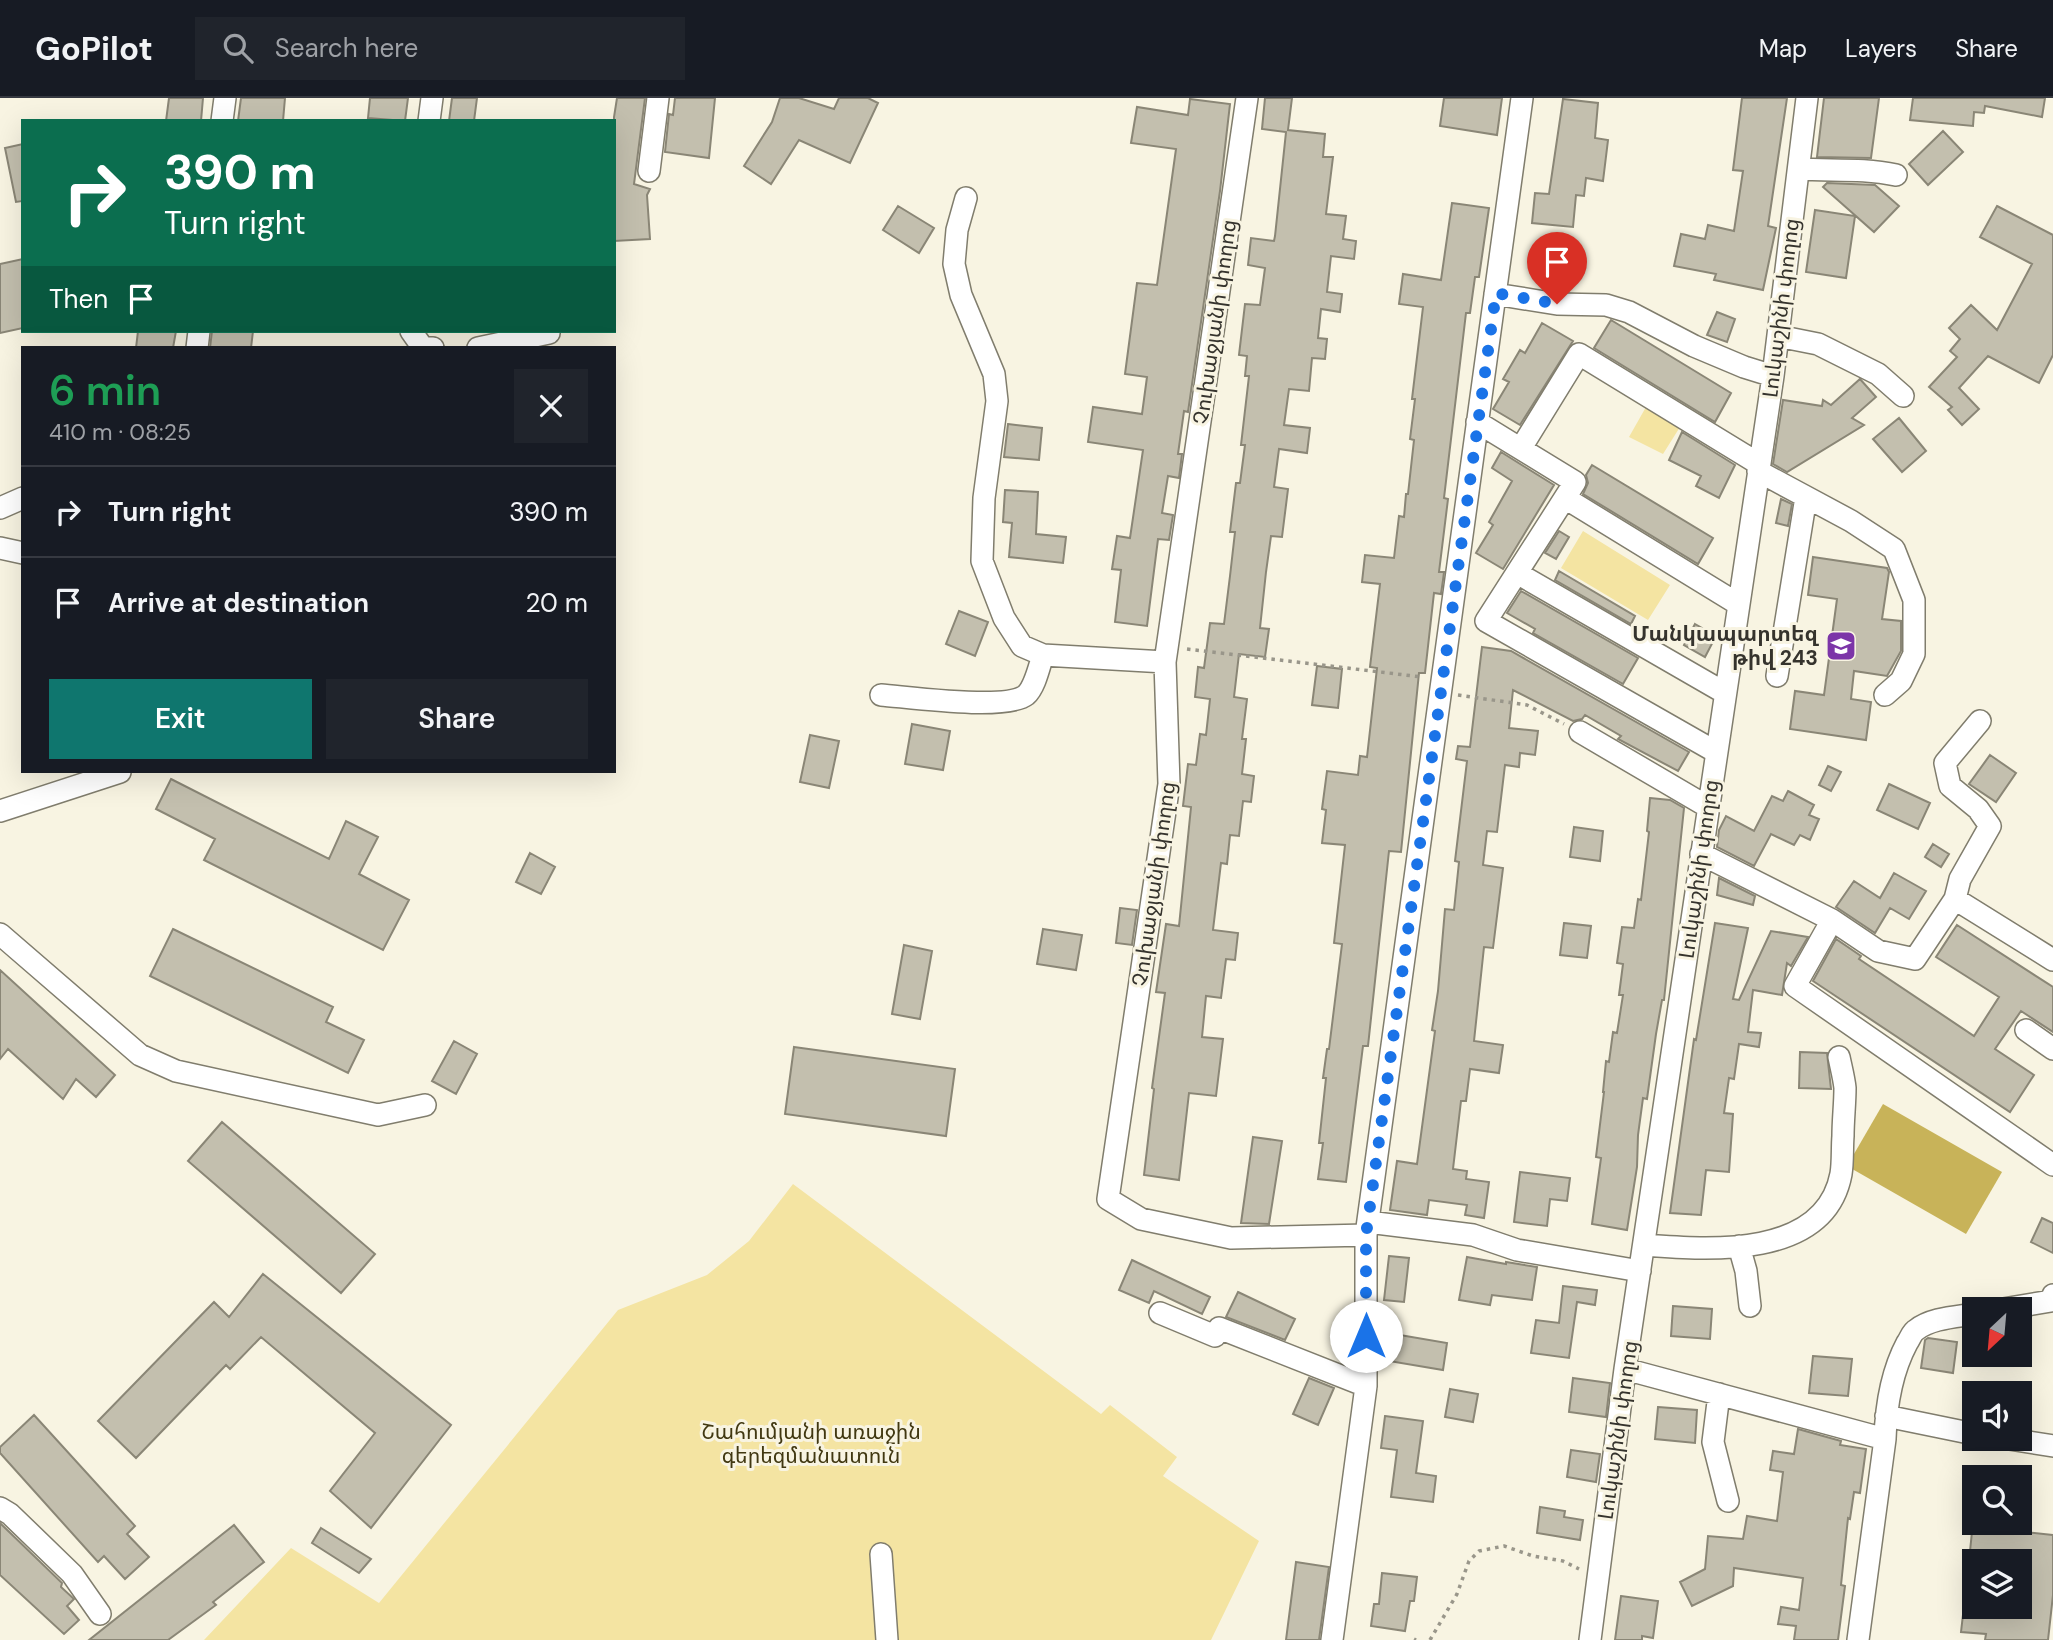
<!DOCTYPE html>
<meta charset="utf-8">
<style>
body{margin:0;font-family:"DM Sans","Noto Sans Armenian",sans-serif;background:#20242c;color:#f1f3f6;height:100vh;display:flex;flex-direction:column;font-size:26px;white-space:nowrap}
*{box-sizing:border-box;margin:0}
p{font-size:23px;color:#9ea1a6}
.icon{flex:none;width:38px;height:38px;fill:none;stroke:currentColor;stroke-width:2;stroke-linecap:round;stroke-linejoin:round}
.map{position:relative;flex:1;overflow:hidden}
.side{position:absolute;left:21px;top:248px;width:595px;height:427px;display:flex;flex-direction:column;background:#171b24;border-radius:0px;box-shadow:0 7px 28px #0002}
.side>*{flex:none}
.banner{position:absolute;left:21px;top:21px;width:595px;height:214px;border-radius:0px;box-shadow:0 7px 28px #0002;background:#0b6e4f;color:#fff;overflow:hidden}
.needle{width:46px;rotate:206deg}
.buttons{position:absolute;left:1962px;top:1199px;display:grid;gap:14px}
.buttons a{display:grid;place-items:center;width:70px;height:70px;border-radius:0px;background:#171b24;box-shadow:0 7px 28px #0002;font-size:35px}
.pin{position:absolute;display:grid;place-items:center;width:60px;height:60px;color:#fff;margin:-72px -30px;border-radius:50% 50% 50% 0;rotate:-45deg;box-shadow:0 0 7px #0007}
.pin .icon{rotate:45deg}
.me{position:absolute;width:77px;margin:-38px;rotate:0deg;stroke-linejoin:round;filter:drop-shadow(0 0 5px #0008)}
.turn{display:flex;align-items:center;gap:24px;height:147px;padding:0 28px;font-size:32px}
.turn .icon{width:91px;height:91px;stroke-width:2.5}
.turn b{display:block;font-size:49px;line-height:60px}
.then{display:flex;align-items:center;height:66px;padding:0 28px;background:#0003;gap:14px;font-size:26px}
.round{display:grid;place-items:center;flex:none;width:74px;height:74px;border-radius:0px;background:#20242c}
.headline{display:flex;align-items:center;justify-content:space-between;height:119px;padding:0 28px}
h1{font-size:42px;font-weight:600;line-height:52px;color:#1e9e55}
.button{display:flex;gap:14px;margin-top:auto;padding:14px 28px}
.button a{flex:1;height:80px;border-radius:0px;background:#0f766e;color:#fff;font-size:28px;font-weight:600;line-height:80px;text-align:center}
.button a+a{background:#20242c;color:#f1f3f6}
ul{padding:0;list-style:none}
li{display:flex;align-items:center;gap:21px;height:91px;padding:0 28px;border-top:2px solid #363941}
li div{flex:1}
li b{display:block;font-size:26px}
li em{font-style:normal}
header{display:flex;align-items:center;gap:42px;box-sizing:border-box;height:98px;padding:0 35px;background:#171b24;border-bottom:2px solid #363941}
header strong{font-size:33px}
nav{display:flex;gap:38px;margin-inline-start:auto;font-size:24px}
.search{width:490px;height:63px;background:#20242c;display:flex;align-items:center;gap:18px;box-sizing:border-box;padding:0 24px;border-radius:0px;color:#9ea1a6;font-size:26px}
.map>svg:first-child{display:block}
.green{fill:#f4e4a2}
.forest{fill:#c8b359}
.building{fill:#c3bfae;stroke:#8a8676;stroke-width:2}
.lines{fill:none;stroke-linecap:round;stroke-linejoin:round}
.minor-casing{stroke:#807d6d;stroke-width:24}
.path{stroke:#99968a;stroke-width:3.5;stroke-dasharray:3.5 5;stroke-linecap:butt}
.minor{stroke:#fff;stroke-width:21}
.route{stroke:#1a73e8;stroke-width:12;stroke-dasharray:0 21.6}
.labels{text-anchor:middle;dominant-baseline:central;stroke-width:6;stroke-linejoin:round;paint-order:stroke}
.street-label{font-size:21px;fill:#35332d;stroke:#f8f4e2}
.poi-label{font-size:21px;font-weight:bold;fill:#35332d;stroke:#f8f4e2;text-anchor:end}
.park-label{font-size:21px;fill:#413811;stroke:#f8f4e2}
</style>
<header>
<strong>GoPilot</strong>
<div class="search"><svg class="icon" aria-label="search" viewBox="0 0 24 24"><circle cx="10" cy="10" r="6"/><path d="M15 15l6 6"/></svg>Search here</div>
<nav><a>Map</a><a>Layers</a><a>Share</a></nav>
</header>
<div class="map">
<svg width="2053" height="1542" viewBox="0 0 2053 1542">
<rect width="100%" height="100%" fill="#f8f4e2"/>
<path class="green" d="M1646 309 1680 329 1663 356 1629 339Z
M1583 433 1670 487 1648 522 1561 470Z
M793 1086 1101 1316 1110 1307 1177 1359 1163 1378 1259 1443 1211 1542H204L291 1450 379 1505 618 1212 707 1177 749 1143Z"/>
<path class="forest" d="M1883 1006 2002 1074 1966 1136 1847 1068Z"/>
<path class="building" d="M169 0H203L201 23H166Z
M241 0H285L283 23H238Z
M370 0H408L405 23 368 20Z
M452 0H477L474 23H449Z
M617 0H645L634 86 650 91 647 97 650 141 614 143V19Z
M675 0H715L709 60 665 54 669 16 673 17Z
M780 0H799L834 11 839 0H868L878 5 850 65 799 42 771 86 744 68 772 24Z
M1265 0H1292L1288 32 1325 36 1323 59H1333L1326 116 1346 118 1343 141 1356 143 1354 161 1331 158 1327 194 1342 196 1340 214 1321 211 1318 240 1327 241 1325 261 1312 260 1309 293 1289 291 1284 327 1310 330 1307 355 1279 351 1274 389 1288 391 1282 439 1271 438 1266 474 1260 530 1269 531 1265 559 1239 556 1234 599 1247 601 1242 641H1246L1242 676 1254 678 1251 704 1243 703 1239 738 1230 737 1227 766 1221 765 1213 832 1238 835 1235 862 1226 861 1221 900 1206 898 1202 939 1223 941 1216 998 1189 995 1179 1082 1144 1077 1154 991 1152 990 1165 895 1156 894 1166 826 1179 828 1191 709 1183 708 1188 666 1196 667 1200 636 1206 637 1210 601 1195 599 1198 569 1204 570 1210 525 1224 526 1230 478 1235 434H1230L1236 385H1240L1245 347H1241L1249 278H1245L1247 258 1239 257 1245 206 1260 207 1265 170 1248 167 1251 140 1274 143 1275 138 1286 34 1262 31Z
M1444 0H1502L1497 37 1440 28Z
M1742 0H1787L1768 128 1776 130 1763 192 1714 182 1716 176 1674 168 1681 136 1705 141 1708 127 1734 133 1743 73 1733 72Z
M1824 0H1879L1871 60 1817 59Z
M1913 0H2045L2042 19 1985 8 1984 15 1974 14 1973 28 1910 22Z
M1190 1 1230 6 1220 93 1188 314 1184 313 1178 356H1182L1179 380 1168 378 1162 415 1173 417 1169 442 1158 441 1147 528 1115 524 1121 472 1112 471 1117 438 1130 440 1143 352 1088 344 1093 309 1142 316 1147 279 1125 276 1137 185 1157 187 1176 51 1131 45 1137 9 1188 17Z
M1563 1 1598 5 1595 40 1608 42 1603 83 1586 80 1584 98 1576 97 1573 129 1532 125 1535 95 1549 96Z
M1943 33 1963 54 1928 87 1909 66Z
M23 46V103L16 104 5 50Z
M1827 85 1875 87 1899 108 1874 134 1823 89Z
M1452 105 1489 110 1479 179H1475L1470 215H1466L1444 400 1448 401 1439 474H1444L1443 482 1441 496 1434 495 1425 575H1419L1401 754 1389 753 1368 948H1363L1346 1084 1318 1081 1323 1045H1319L1326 980H1323L1327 951H1329L1342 846 1334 845 1345 747 1322 745 1326 712 1322 711 1327 673 1358 677 1360 658 1367 659 1377 570 1370 569 1380 486 1362 484 1365 457 1394 460 1399 418 1404 419 1406 396H1408L1414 342 1410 341 1415 301H1412L1423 209 1399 206 1403 176 1441 182Z
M898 108 934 130 919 155 883 132Z
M1997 108 2053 137V257L2039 285 1988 258 1959 290 1979 311 1962 327 1948 312 1952 309 1929 289 1957 259 1950 253 1960 241 1949 230 1971 207 1997 232 2032 166 1980 139Z
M1815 112 1855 118 1846 180 1806 174Z
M23 161V230L0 235V166Z
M1717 214 1735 221 1727 244 1707 237Z
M1611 222 1731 295 1715 324 1594 250Z
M1542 225 1573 243 1520 327 1493 311 1509 284 1503 281 1520 252 1525 255Z
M138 233H176L173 250H136Z
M212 233H253L251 250H210Z
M1860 281 1876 299 1852 320 1864 327 1787 374 1773 366 1783 302 1822 308 1823 302 1831 307Z
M1899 320 1926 353 1902 374 1873 341Z
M1008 326 1042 330 1039 362 1004 359Z
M1682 334 1735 367 1719 400 1696 388 1701 378 1669 362Z
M1501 354 1554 387 1503 471 1476 455 1493 427 1489 424 1512 383 1492 370Z
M1592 367 1713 440 1698 466 1583 396 1588 385 1586 377Z
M1005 392 1038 394 1036 436 1066 439 1063 465 1009 459 1012 425 1003 424Z
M1781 401 1792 406 1788 428 1776 425Z
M1559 433 1569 439 1556 461 1545 455Z
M1813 459 1887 470 1889 474 1882 521 1901 523V553L1887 578 1854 573 1851 601 1871 604 1866 642 1790 631 1795 593 1824 597 1837 501 1808 497Z
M1559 473 1635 518 1631 526 1555 482Z
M1521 493 1638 560 1623 586 1533 535 1535 531 1507 515Z
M959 513 988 524 975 558 946 546Z
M1695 526 1716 538 1705 559 1684 547Z
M1482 549 1511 553 1689 654 1678 673 1618 641 1621 638 1585 617 1582 621 1573 623 1513 592 1509 630 1538 633 1535 657 1520 655 1519 669 1505 667 1497 734 1487 733 1483 767 1503 770 1493 850 1484 849 1474 943 1503 947 1499 975 1470 971 1466 1003H1461L1453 1071 1467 1073 1466 1081 1489 1084 1484 1120 1465 1117 1467 1107 1429 1102 1427 1117 1390 1112 1397 1063 1417 1066 1435 933 1432 932 1438 893 1445 811 1454 812 1459 764 1455 763 1467 663 1456 661 1458 648 1470 649Z
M1317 568 1342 571 1338 610 1312 607Z
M912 626 950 633 943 672 905 666Z
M810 637 839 643 829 690 800 684Z
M1990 657 2016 675 1996 704 1969 686Z
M1828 668 1841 674 1831 693 1819 687Z
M171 681 329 761 346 723 378 739 359 776 409 802 383 852 204 762 215 741 156 711Z
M1889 686 1930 705 1918 731 1877 712Z
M1788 693 1814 707 1809 717 1819 721 1810 742 1800 737 1794 747 1771 736 1754 768 1717 749 1719 732 1726 718 1754 733 1772 698 1783 703Z
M1650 700 1670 702 1684 710 1664 902H1662L1656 936 1647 1001 1643 1000 1638 1037 1637 1069 1627 1132 1592 1126 1601 1060 1596 1059 1604 994H1603L1606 963 1609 964 1613 934 1617 935 1623 897H1619L1623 866 1617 865 1622 829 1634 830 1638 801 1641 802 1649 734 1647 733Z
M1574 729 1603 733 1600 763 1570 759Z
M1933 746 1949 756 1941 769 1925 759Z
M530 755 555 769 541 796 516 784Z
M1894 775 1926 793 1909 821 1890 810 1875 835 1836 809 1854 783 1880 800Z
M1719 780 1755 798 1753 807 1717 797Z
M1120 810 1137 812 1132 847 1116 845Z
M1564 825 1591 828 1587 860 1560 857Z
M1715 825 1748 830 1733 901 1739 902 1771 833 1808 839 1791 868 1787 865 1782 897 1753 892 1748 934 1761 935 1759 949 1739 946 1734 981 1729 980 1724 1015 1733 1016 1729 1074 1706 1072 1701 1117 1670 1115 1694 941 1696 942Z
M1957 827 2053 889V934L2021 913 1995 951 2034 977 2010 1014 1813 883 1836 841 1861 858 1859 861 1974 938 1999 899 1936 859Z
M173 831 333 909 326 924 364 942 348 975 150 878Z
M1043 831 1082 837 1076 872 1037 866Z
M904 847 932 853 920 921 892 916Z
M0 872 115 977 96 999 76 981 63 1001 8 951 0 961Z
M454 943 477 956 456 996 432 983Z
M794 949 955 971 946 1038 785 1016Z
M1800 954 1827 955 1831 991 1799 990Z
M222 1024 375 1156 341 1195 188 1063Z
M1253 1039 1282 1043 1269 1126 1241 1125Z
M1520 1074 1570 1080 1567 1103 1550 1101 1547 1128 1514 1124Z
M2042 1120 2053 1125V1155L2031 1144Z
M1389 1158 1409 1160 1404 1204 1384 1202Z
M1467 1159 1506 1166V1164L1537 1169 1532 1202 1492 1197 1490 1207 1459 1202Z
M1132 1162 1210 1199 1202 1216 1154 1193 1149 1205 1119 1192Z
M263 1176 451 1327 371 1430 330 1393 375 1335 261 1239 230 1271 226 1267 136 1360 98 1323 214 1204 229 1219Z
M1563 1188 1597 1192 1595 1207 1577 1204 1569 1260 1531 1255 1536 1222 1559 1225Z
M1238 1194 1295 1221 1285 1242 1226 1219Z
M1673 1208 1712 1211 1710 1241 1671 1238Z
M1394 1236 1447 1245 1443 1272 1389 1263Z
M1928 1240 1957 1244 1953 1275 1921 1270 1925 1242Z
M1813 1258 1852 1261 1848 1298 1809 1295Z
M1309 1280 1334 1290 1318 1327 1293 1316Z
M1573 1280 1610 1285 1606 1319 1569 1314Z
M1450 1291 1478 1296 1473 1324 1445 1319Z
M1658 1309 1697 1312 1695 1345 1655 1341Z
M34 1317 135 1428 127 1436 149 1459 125 1481 104 1458 98 1464 0 1355V1349Z
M1385 1318 1423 1323 1416 1375 1436 1378 1433 1404 1391 1399 1397 1352 1381 1350Z
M1798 1331 1841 1343 1840 1347 1866 1351 1860 1395 1854 1394 1850 1421 1848 1420 1841 1487 1845 1488 1838 1542H1794L1796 1528 1778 1526 1781 1509 1799 1512 1803 1480 1734 1470 1733 1488 1692 1508 1680 1484 1705 1471 1708 1438 1743 1441 1747 1418 1777 1423 1783 1374 1770 1372 1773 1353 1794 1356Z
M1571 1352 1600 1356 1596 1384 1567 1379Z
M1540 1409 1565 1413 1564 1419 1583 1422 1580 1442 1537 1435Z
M1973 1424 2015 1427V1433L2053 1437V1497L2048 1542H1985L1986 1536 1961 1534 1964 1508H2020V1463H1969Z
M0 1425 62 1485 61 1489 74 1501 67 1508 79 1522 64 1536 0 1477Z
M234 1427 264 1464 213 1504 216 1507 168 1542H89Z
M321 1430 371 1461 359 1475 312 1445Z
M1296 1464 1329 1469 1319 1542H1286Z
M1382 1475 1417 1479 1414 1503H1410L1405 1533 1371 1528 1374 1506H1379Z
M1621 1498 1658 1503 1653 1540 1642 1538V1542H1615Z"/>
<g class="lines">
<g class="minor-casing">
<path id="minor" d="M1247 0 1165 564 1169 686 1108 1101 1141 1121 1231 1140 1366 1137
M222 23 225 0
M429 23 432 0
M1799 71C1832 73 1863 70 1896 77
M649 73 658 0
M966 100 957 132 954 166 961 197 994 276 997 303 984 400 982 463 1004 520 1022 548 1043 557
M1495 196 1557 206 1606 207 1629 214 1694 248 1744 269 1773 278
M411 233 423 250H433
M1778 238 1818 246 1878 276 1903 298
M197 250 199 233
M478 250 549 235
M1477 324 1575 384 1486 523 1716 654
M1521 350 1579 256 1759 366
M1758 373 1851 423 1894 451 1914 502V556L1901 583 1885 597
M1565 400 1738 506
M0 410 23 400
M0 450 23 455
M1517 475 1725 595
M1777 578 1806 399
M881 597C908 599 1006 613 1026 597 1035 589 1039 569 1043 557L1165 564
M1580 634 1708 709
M0 713 120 674
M1701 756 1832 822 1795 888 2053 1067
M1955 801 1960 781 1990 728 1978 711 1950 688 1945 665 1980 623
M1832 822 1878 853 1915 861 1955 801 2053 862
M0 836 140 957 176 973 378 1017 425 1007
M2026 932 2053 951
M1368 1124 1473 1137 1517 1152 1640 1173
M1645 1147C1709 1152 1825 1161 1841 1076 1843 1064 1842 1050 1843 1038 1843 1022 1845 1006 1845 990 1844 980 1841 969 1839 959
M1739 1148 1746 1173 1750 1208
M2003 1211 2051 1203 2053 1197
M1160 1215 1215 1238 1219 1230 1366 1288
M1625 1271 1885 1341 1858 1542
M1719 1296 1713 1344 1728 1403
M1886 1318 1974 1336
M2003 1340 2053 1348
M1885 1341C1886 1307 1891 1275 1907 1245 1910 1241 1912 1234 1916 1232 1931 1220 1956 1219 1974 1216
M0 1410 10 1416 72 1476 100 1516
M881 1456 887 1542
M1332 1542 1366 1288V1137L1522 0
M1590 1542 1625 1271 1773 278 1807 0"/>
</g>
<path class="path" d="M1187 551 1422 579
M1458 597 1527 607 1564 626
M1414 1541 1416 1542
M1430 1542 1457 1496 1469 1463 1479 1453 1504 1448 1533 1458 1563 1463 1579 1471"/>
<use href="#minor" class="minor"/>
</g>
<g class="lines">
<path class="route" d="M1366 1238V1137L1496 195 1557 206"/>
</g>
<defs>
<g id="school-square" transform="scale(1.575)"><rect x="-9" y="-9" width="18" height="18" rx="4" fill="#7c35a8" stroke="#f8f4e2"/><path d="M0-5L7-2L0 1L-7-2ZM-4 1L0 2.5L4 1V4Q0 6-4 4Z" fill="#fff"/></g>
</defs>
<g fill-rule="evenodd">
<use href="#school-square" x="1841" y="548"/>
</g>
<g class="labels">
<g class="street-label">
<text transform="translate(1781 210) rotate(-83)">Լուկաշինի փողոց</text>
<text transform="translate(1215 224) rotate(-82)">Չուխաջյանի փողոց</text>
<text transform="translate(1699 771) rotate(-82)">Լուկաշինի փողոց</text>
<text transform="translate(1154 786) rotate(-82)">Չուխաջյանի փողոց</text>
<text transform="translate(1618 1332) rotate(-82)">Լուկաշինի փողոց</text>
</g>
<g class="poi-label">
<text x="1818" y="536">Մանկապարտեզ<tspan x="1818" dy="24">թիվ 243</tspan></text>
</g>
<g class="park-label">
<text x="811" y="1334">Շահումյանի առաջին<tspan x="811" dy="24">գերեզմանատուն</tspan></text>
</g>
</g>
</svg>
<div class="buttons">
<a><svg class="needle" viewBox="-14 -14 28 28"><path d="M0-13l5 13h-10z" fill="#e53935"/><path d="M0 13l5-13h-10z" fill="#9ea1a6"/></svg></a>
<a><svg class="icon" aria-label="sound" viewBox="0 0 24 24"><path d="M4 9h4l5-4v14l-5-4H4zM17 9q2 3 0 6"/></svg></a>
<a><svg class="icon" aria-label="search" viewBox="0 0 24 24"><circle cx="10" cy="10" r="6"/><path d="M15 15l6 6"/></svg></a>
<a><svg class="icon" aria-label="layers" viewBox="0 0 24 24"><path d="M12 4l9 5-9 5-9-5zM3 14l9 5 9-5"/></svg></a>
</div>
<div class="pin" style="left:1557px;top:206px;background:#d93025"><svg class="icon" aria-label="arrive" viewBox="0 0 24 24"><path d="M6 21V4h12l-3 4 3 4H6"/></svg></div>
<svg class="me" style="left:1366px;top:1238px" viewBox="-20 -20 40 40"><circle r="19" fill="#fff"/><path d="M0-13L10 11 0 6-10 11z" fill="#1a73e8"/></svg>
<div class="banner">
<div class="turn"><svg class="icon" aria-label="right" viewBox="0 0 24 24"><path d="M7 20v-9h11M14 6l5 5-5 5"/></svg><div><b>390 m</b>Turn right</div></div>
<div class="then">Then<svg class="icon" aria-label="arrive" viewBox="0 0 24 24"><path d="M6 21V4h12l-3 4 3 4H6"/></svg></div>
</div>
<section class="side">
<div class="headline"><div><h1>6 min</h1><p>410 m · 08:25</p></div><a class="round"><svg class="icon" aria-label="close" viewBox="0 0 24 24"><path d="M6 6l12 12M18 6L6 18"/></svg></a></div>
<ul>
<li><svg class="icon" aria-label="right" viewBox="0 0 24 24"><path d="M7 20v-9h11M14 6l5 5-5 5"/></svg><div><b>Turn right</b></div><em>390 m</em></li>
<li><svg class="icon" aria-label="arrive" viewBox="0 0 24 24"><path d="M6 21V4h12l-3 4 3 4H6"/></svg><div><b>Arrive at destination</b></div><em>20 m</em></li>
</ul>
<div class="button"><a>Exit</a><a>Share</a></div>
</section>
</div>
